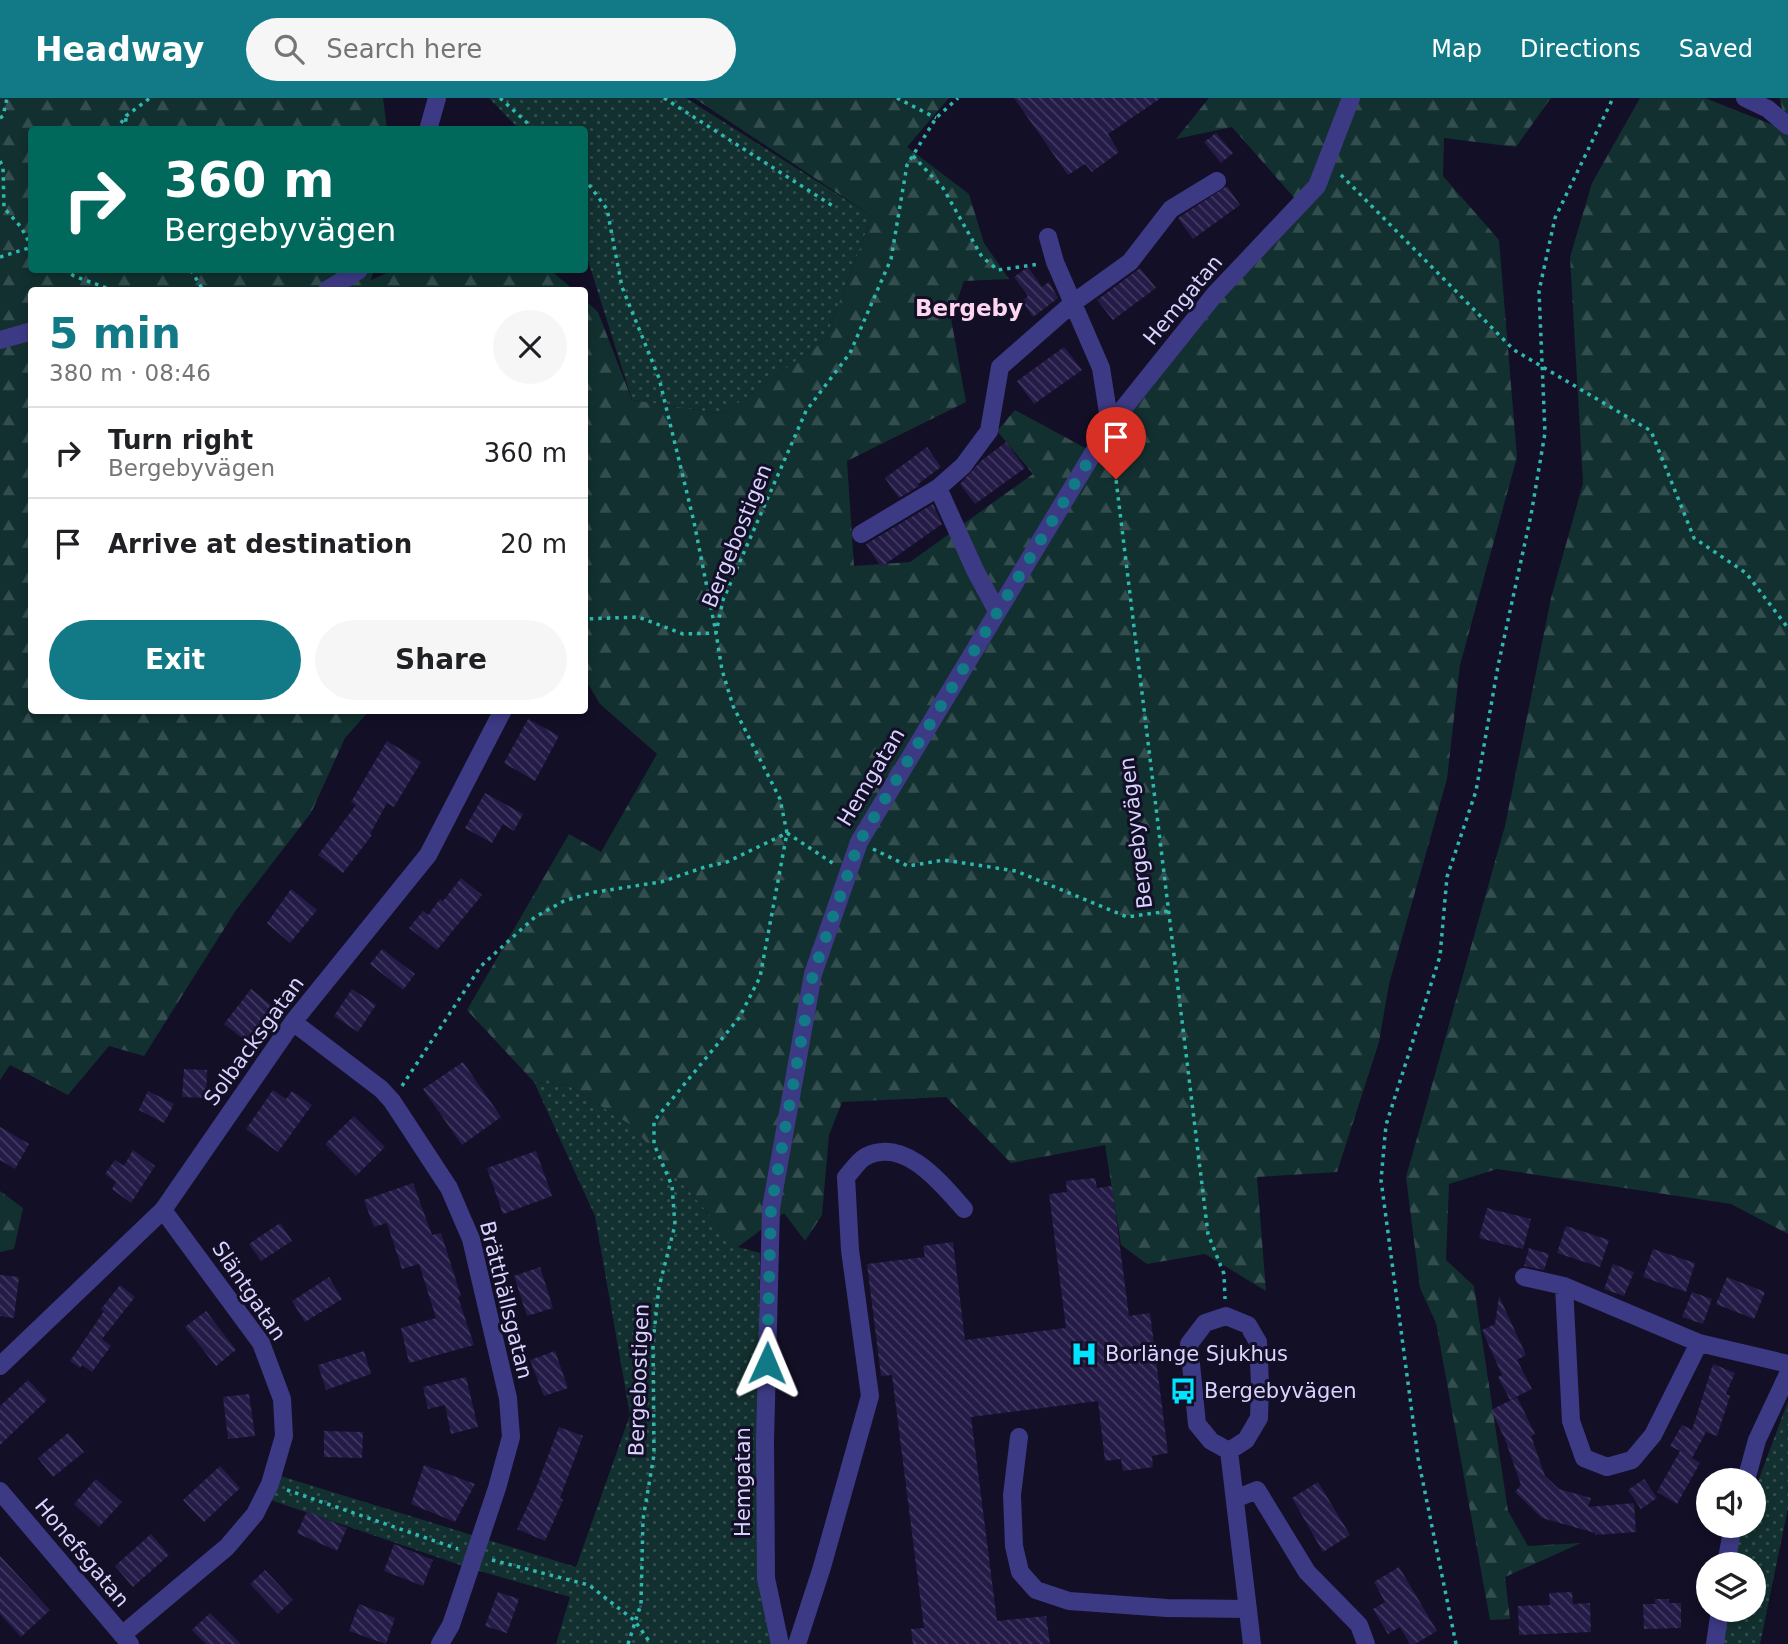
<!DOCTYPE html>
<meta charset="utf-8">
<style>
body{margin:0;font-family:"DejaVu Sans",sans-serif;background:#f6f6f6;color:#202124;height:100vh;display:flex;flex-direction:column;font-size:26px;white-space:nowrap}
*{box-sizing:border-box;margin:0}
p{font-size:23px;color:#757577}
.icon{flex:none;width:38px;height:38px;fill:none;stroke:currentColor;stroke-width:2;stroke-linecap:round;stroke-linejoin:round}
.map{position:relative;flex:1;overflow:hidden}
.details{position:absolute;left:28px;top:189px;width:560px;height:427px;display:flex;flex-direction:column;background:#fff;border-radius:7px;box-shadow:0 4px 10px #0003}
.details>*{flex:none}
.top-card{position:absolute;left:28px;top:28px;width:560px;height:147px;border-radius:7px;box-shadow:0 4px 10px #0003;background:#00695c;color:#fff;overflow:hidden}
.fabs{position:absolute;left:1696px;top:1370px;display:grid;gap:14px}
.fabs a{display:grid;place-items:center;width:70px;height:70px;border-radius:50%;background:#fff;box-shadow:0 4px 10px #0003;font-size:35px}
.pin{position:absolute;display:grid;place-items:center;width:60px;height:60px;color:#fff;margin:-72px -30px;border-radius:50% 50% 50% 0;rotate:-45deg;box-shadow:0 0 7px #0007}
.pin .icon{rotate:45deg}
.me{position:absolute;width:77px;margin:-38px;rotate:1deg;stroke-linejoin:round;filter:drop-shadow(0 0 5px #0008)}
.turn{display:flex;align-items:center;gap:24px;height:147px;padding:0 21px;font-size:32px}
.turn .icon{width:91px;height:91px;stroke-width:2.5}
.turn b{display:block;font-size:49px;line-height:60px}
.round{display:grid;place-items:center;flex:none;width:74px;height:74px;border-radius:37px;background:#f6f6f6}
.headline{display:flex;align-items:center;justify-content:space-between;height:119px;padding:0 21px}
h1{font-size:42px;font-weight:700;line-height:52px;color:#127987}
.cta{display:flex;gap:14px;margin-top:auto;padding:14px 21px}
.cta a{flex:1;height:80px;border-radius:42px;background:#127987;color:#fff;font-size:28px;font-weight:700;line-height:80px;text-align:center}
.cta a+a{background:#f6f6f6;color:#202124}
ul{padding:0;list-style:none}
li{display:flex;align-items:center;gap:21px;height:91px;padding:0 21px;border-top:2px solid #e0e0e0}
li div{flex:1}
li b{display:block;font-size:26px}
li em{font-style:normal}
header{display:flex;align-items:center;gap:42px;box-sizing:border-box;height:98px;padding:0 35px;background:#127987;color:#fff}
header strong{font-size:33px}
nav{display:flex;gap:38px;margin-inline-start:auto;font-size:24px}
.search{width:490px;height:63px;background:#f6f6f6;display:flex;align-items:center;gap:18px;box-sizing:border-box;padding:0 24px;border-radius:38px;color:#757577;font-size:26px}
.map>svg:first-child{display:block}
.grass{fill:url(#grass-dots)}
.forest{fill:url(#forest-firs)}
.building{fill:url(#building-back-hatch)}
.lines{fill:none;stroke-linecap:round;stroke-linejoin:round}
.path{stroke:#2fb8b0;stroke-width:3.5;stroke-dasharray:3.5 5;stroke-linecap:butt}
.minor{stroke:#3d3a85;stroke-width:18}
.route{stroke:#127987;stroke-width:12;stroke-dasharray:0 21.6}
.labels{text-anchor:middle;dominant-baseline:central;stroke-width:6;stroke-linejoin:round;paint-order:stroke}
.street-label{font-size:21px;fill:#d9d4ff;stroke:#130f26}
.poi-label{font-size:21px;fill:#d9d4ff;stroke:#130f26;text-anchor:start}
.neighbourhood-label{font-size:23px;font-weight:bold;fill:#ffd6f0;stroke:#130f26}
</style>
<header>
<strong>Headway</strong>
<div class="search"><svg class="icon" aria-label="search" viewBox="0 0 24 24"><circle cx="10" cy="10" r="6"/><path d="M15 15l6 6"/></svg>Search here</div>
<nav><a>Map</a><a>Directions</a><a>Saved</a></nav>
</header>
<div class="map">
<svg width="1788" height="1546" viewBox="0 0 1788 1546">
<defs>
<pattern id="grass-dots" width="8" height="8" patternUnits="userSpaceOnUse" patternTransform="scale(1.75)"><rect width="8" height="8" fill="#12302f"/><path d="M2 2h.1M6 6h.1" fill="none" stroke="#344d4e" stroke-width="1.8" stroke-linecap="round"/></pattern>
<pattern id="forest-firs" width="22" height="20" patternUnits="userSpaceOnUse" patternTransform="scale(1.75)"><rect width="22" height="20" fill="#12302f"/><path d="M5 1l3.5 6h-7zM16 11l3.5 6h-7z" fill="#344d4e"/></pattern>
<pattern id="building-back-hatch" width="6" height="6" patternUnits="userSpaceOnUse" patternTransform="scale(1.75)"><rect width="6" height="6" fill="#241b47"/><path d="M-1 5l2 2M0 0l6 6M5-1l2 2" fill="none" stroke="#433b63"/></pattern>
</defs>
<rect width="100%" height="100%" fill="#130f26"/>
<path class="grass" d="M489 0H686L872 118 825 242 723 316 632 302 585 153 584 32 519 31Z
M534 984 567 987 631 1027 738 1149 760 1155 758 1349 773 1546H556L570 1499 469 1470 259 1398 274 1376 576 1469 630 1317 595 1118Z
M1788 1303V1410L1760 1546H1722L1726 1512H1754V1466H1732L1741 1428H1754V1394Z"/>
<path class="forest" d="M0 0H383L387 31 32 32V172H374L371 182 394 172H550L574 192H32V612L369 613 345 640 311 715 236 812 144 958 109 948 68 997 10 967 0 982Z
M694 0H949L907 49 969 96 984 145 1009 181 964 183 951 220 966 304 847 363 854 468 910 464 1033 376 997 333 1015 312 1098 357 1220 199 1305 112 1232 29 1176 41 1209 0H1551L1516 49 1444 40 1443 78 1499 142 1517 359 1460 567 1447 681 1389 886 1379 944 1337 1074 1257 1079 1266 1193 1205 1156 1147 1166 1121 1147 1105 1047 1011 1065 946 999 842 1004 829 1037 822 1117 805 1143 784 1115 738 1149 631 1027 567 987 534 984 467 912 569 736 601 754 657 656 600 606 585 581V202L598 214 632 302 723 316 825 242 872 118Z
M1640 0H1705L1786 32 1780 0H1788V1136L1731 1106 1497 1071 1449 1086 1446 1162 1474 1188 1508 1413 1528 1448 1581 1445 1505 1479 1510 1521 1490 1522 1436 1225 1420 1190 1406 1079 1505 728 1551 500 1583 385 1570 159 1592 85Z
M0 1093 23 1110 14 1151 0 1154Z"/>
<path class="building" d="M1014 0H1161L1108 36 1119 54 1092 74 1085 66 1068 77Z
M1216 35 1233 55 1221 65 1204 44Z
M1227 88 1240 107 1193 141 1178 120Z
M1028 169 1042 189 1049 184 1058 200 1033 219 1022 203 1028 198 1014 179Z
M1140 170 1156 190 1113 222 1097 202Z
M1064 249 1082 272 1034 306 1017 283Z
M1006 344 1025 370 975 406 960 386 981 363Z
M927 349 941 369 918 386 919 388 899 400 885 380Z
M933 406 942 426 881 469 866 446Z
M528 621 559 638 535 683 504 665Z
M387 643 421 664 394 709 387 705 370 736 372 737 343 775 318 757 356 707 351 704Z
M485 695 523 716 514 733 503 726 492 745 465 730Z
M461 780 482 797 437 852 409 830 423 813 428 817 440 801 443 803Z
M291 791 317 812 290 845 267 825Z
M382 851 415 876 403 892 370 866Z
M251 891 276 911 250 946 224 926Z
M352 891 376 907 358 934 334 918Z
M463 964 501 1019 462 1047 423 991Z
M184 971 207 972 206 1000 182 999Z
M273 992 286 1001 292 993 312 1007 278 1054 246 1031Z
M148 993 174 1006 164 1025 139 1012Z
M354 1018 385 1049 356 1078 325 1046Z
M0 1029 29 1046 15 1071 0 1062Z
M133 1052 155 1068 131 1105 112 1091 116 1084 105 1076 115 1062 124 1068Z
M536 1053 552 1098 503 1116 487 1070Z
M1095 1080 1097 1090 1112 1088 1129 1218 1150 1215 1168 1355 1152 1358 1153 1369 1123 1373 1121 1361 1105 1363 1098 1303 971 1319 997 1523 1046 1518 1050 1546H913L911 1531 924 1530 892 1277 881 1278 867 1166 925 1159 923 1148 953 1144 965 1242 1066 1230 1049 1096 1067 1094 1066 1083Z
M413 1085 432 1137 441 1135 461 1198 458 1199 474 1247 409 1265 401 1230 436 1220 419 1166 402 1171 387 1125 374 1129 364 1102Z
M1487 1110 1531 1121 1523 1151 1479 1140Z
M280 1125 292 1143 261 1163 249 1146Z
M1566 1128 1609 1142 1600 1169 1557 1155Z
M1529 1150 1549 1156 1544 1172 1524 1168Z
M1653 1151 1695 1165 1686 1194 1643 1179Z
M1613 1166 1634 1174 1624 1198 1604 1191Z
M540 1169 553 1210 527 1218 514 1178Z
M0 1177 19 1179 14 1220 0 1218Z
M329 1179 342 1201 305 1224 292 1203Z
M1727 1179 1765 1194 1754 1221 1716 1206Z
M120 1187 135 1199 102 1241 111 1248 92 1274 82 1267 80 1270 70 1263 104 1213 101 1211Z
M1692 1194 1712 1201 1703 1226 1682 1219Z
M1499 1198 1526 1257 1517 1262 1532 1291 1510 1302 1498 1279 1502 1277 1482 1232 1495 1226Z
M206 1213 236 1252 216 1268 185 1229Z
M364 1253 371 1276 326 1292 318 1267Z
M555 1253 568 1290 544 1298 530 1262Z
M1713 1266 1735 1275 1726 1296 1730 1298 1717 1338 1706 1334 1692 1360 1700 1365 1677 1406 1657 1394 1680 1353 1670 1348 1682 1327 1692 1332Z
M466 1279 478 1329 451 1336 445 1307 428 1311 423 1289Z
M28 1282 47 1302 0 1347V1308Z
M249 1296 255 1338 228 1341 223 1299Z
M1517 1299 1535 1336 1531 1338 1545 1378 1559 1391 1591 1400 1588 1409 1634 1405 1636 1434 1595 1437V1435L1542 1420 1515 1394 1521 1387 1505 1341 1491 1312Z
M559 1329 583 1338 560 1400 563 1402 545 1443 517 1431 536 1390Z
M324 1333 363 1334 362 1360 324 1359Z
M68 1335 84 1354 53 1379 38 1360Z
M424 1367 475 1386 455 1424 411 1406Z
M220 1368 240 1390 204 1424 183 1402Z
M96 1381 122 1404 99 1429 74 1406Z
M1644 1381 1657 1400 1641 1411 1628 1392Z
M1318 1384 1350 1437 1323 1454 1292 1400Z
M307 1413 347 1430 337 1453 297 1435Z
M151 1436 169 1457 133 1489 115 1468Z
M394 1446 433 1462 423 1488 384 1473Z
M0 1458 50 1512 21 1539 0 1516Z
M1399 1469 1437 1533 1415 1546H1410L1400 1529 1388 1536 1373 1511 1385 1504 1374 1484Z
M265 1472 293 1502 278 1516 250 1486Z
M498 1494 519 1501 507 1535 485 1528Z
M1572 1494 1573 1506 1590 1505 1591 1534 1519 1537 1518 1508 1550 1507 1549 1495Z
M1655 1501H1669V1505H1681V1530L1644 1531 1643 1506H1655Z
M359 1506 395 1520 386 1546 349 1533Z
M210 1515 241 1546H206L192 1532Z"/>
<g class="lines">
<path class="path" d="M500 0 535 32
M664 0 836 110
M897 0 936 20
M0 20 3 18 7 0
M116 32 126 18 150 0
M125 32 126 20
M913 58 943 90 982 159 998 172 1039 166
M0 63 3 69 4 110 21 129 32 150
M1341 77 1514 252 1651 333 1694 440 1746 475 1788 530
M584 80 607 111 622 189 659 280 694 424 716 535 683 536 638 519 584 521
M0 159 32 149
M64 172 74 178 112 192
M191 172 203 192
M1113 357 1208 1136 1224 1176 1225 1201
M873 751 908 768 944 762 1016 773 1127 819 1169 813
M402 988 481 868 535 819 564 803 595 794 661 784 705 769 727 764 787 735 834 766
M287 1392 458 1451
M492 1462 589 1487 635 1523 651 1546
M628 1546 641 1506 643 1421 654 1357 653 1244 659 1189 675 1127 672 1088 654 1046V1023L739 920 760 879 787 735 780 701 733 608 722 572 716 535 723 502 806 313 850 255 891 161 907 67 936 20 958 0
M1456 1546 1418 1360 1381 1082 1386 1027 1440 858 1447 779 1476 693 1498 568 1531 417 1545 335 1539 193 1555 120 1613 0"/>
<path class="minor" d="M1745 0 1768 11 1788 28
M428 32 437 0
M1048 139 1055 164 1101 270 1110 327
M327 192 359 172
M0 242 32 233
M938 390 975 472 997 513
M861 436 938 390 963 368 989 333 1000 269 1073 205 1130 164 1171 111 1217 83
M293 924 381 991 392 1003 449 1090 471 1141 508 1300 511 1339 497 1390 451 1527 440 1546
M1524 1179 1564 1188 1699 1245 1788 1266
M1564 1188 1571 1323 1584 1360 1607 1369 1632 1362 1653 1337 1699 1245
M1226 1218 1248 1227 1258 1244 1260 1286 1259 1320 1246 1342 1229 1353 1211 1343 1197 1326 1189 1246 1205 1225Z
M0 1268 163 1112 293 924 428 757 503 612
M1019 1339 1012 1397 1014 1448 1020 1474 1036 1492 1069 1503 1167 1510 1248 1511
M1229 1353 1252 1546
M1746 1382 1757 1342 1788 1276
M0 1393 130 1546
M1235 1401 1257 1392 1307 1474 1359 1527 1366 1546
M1726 1466 1733 1428
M122 1537 227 1449 255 1416 270 1386 284 1338 282 1301 261 1245 163 1112
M780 1546 766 1480 765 1343 771 1110 813 876 859 744 1110 327 1215 196 1317 88 1351 0
M797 1546 822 1469 870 1298 850 1152 846 1079C852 1073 858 1063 865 1059 904 1038 941 1085 964 1111
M1715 1546 1720 1512"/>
</g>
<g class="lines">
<path class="route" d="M767 1265 771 1110 813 876 859 744 1110 327 1116 381"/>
</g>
<defs>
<g id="hospital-bare" transform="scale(2.1)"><path d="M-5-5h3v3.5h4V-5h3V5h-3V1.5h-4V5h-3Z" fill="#00e5ff" stroke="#130f26" stroke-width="2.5" paint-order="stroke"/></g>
<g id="bus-bare" transform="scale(2.1)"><path d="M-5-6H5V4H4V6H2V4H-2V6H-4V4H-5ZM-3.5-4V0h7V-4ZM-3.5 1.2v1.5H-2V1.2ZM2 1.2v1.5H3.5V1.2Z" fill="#00e5ff" stroke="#130f26" stroke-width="2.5" paint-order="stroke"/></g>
</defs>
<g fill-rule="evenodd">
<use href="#hospital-bare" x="1084" y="1256"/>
<use href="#bus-bare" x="1183" y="1293"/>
</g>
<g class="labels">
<g class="street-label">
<text transform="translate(1183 202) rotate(-50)">Hemgatan</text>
<text transform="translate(737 438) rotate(-68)">Bergebostigen</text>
<text transform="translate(871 679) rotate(-59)">Hemgatan</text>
<text transform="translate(1136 735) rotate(-97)">Bergebyvägen</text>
<text transform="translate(254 943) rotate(-54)">Solbacksgatan</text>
<text transform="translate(249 1193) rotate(56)">Släntgatan</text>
<text transform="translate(506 1202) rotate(76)">Brätthällsgatan</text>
<text transform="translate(639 1282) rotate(-88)">Bergebostigen</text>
<text transform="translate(743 1384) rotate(-90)">Hemgatan</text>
<text transform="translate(82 1455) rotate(50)">Honefsgatan</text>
</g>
<g class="poi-label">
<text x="1105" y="1256">Borlänge Sjukhus</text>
<text x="1204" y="1293">Bergebyvägen</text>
</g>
<g class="neighbourhood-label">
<text x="969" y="210">Bergeby</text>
</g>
</g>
</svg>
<div class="fabs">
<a><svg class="icon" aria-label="sound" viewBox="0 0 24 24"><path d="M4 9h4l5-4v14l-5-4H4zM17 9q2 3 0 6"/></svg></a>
<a><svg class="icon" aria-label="layers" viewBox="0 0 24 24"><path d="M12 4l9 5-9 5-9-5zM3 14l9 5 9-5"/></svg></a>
</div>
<div class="pin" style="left:1116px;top:381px;background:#d93025"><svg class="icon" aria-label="arrive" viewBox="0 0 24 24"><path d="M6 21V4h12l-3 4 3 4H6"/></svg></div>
<svg class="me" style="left:767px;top:1265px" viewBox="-20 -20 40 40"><path d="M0-17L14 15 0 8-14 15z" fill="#127987" stroke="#fff" stroke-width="4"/></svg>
<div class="top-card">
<div class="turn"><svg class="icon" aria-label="right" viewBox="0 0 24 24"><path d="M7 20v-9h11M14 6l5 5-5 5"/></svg><div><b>360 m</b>Bergebyvägen</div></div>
</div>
<section class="details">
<div class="headline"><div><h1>5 min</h1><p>380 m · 08:46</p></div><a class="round"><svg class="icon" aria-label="close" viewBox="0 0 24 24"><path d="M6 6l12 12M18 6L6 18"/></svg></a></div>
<ul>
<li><svg class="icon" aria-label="right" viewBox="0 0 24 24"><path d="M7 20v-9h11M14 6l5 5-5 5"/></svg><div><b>Turn right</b><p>Bergebyvägen</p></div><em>360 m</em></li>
<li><svg class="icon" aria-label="arrive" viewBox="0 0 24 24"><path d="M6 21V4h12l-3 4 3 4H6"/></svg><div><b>Arrive at destination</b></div><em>20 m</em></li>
</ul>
<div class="cta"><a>Exit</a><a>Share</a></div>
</section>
</div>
